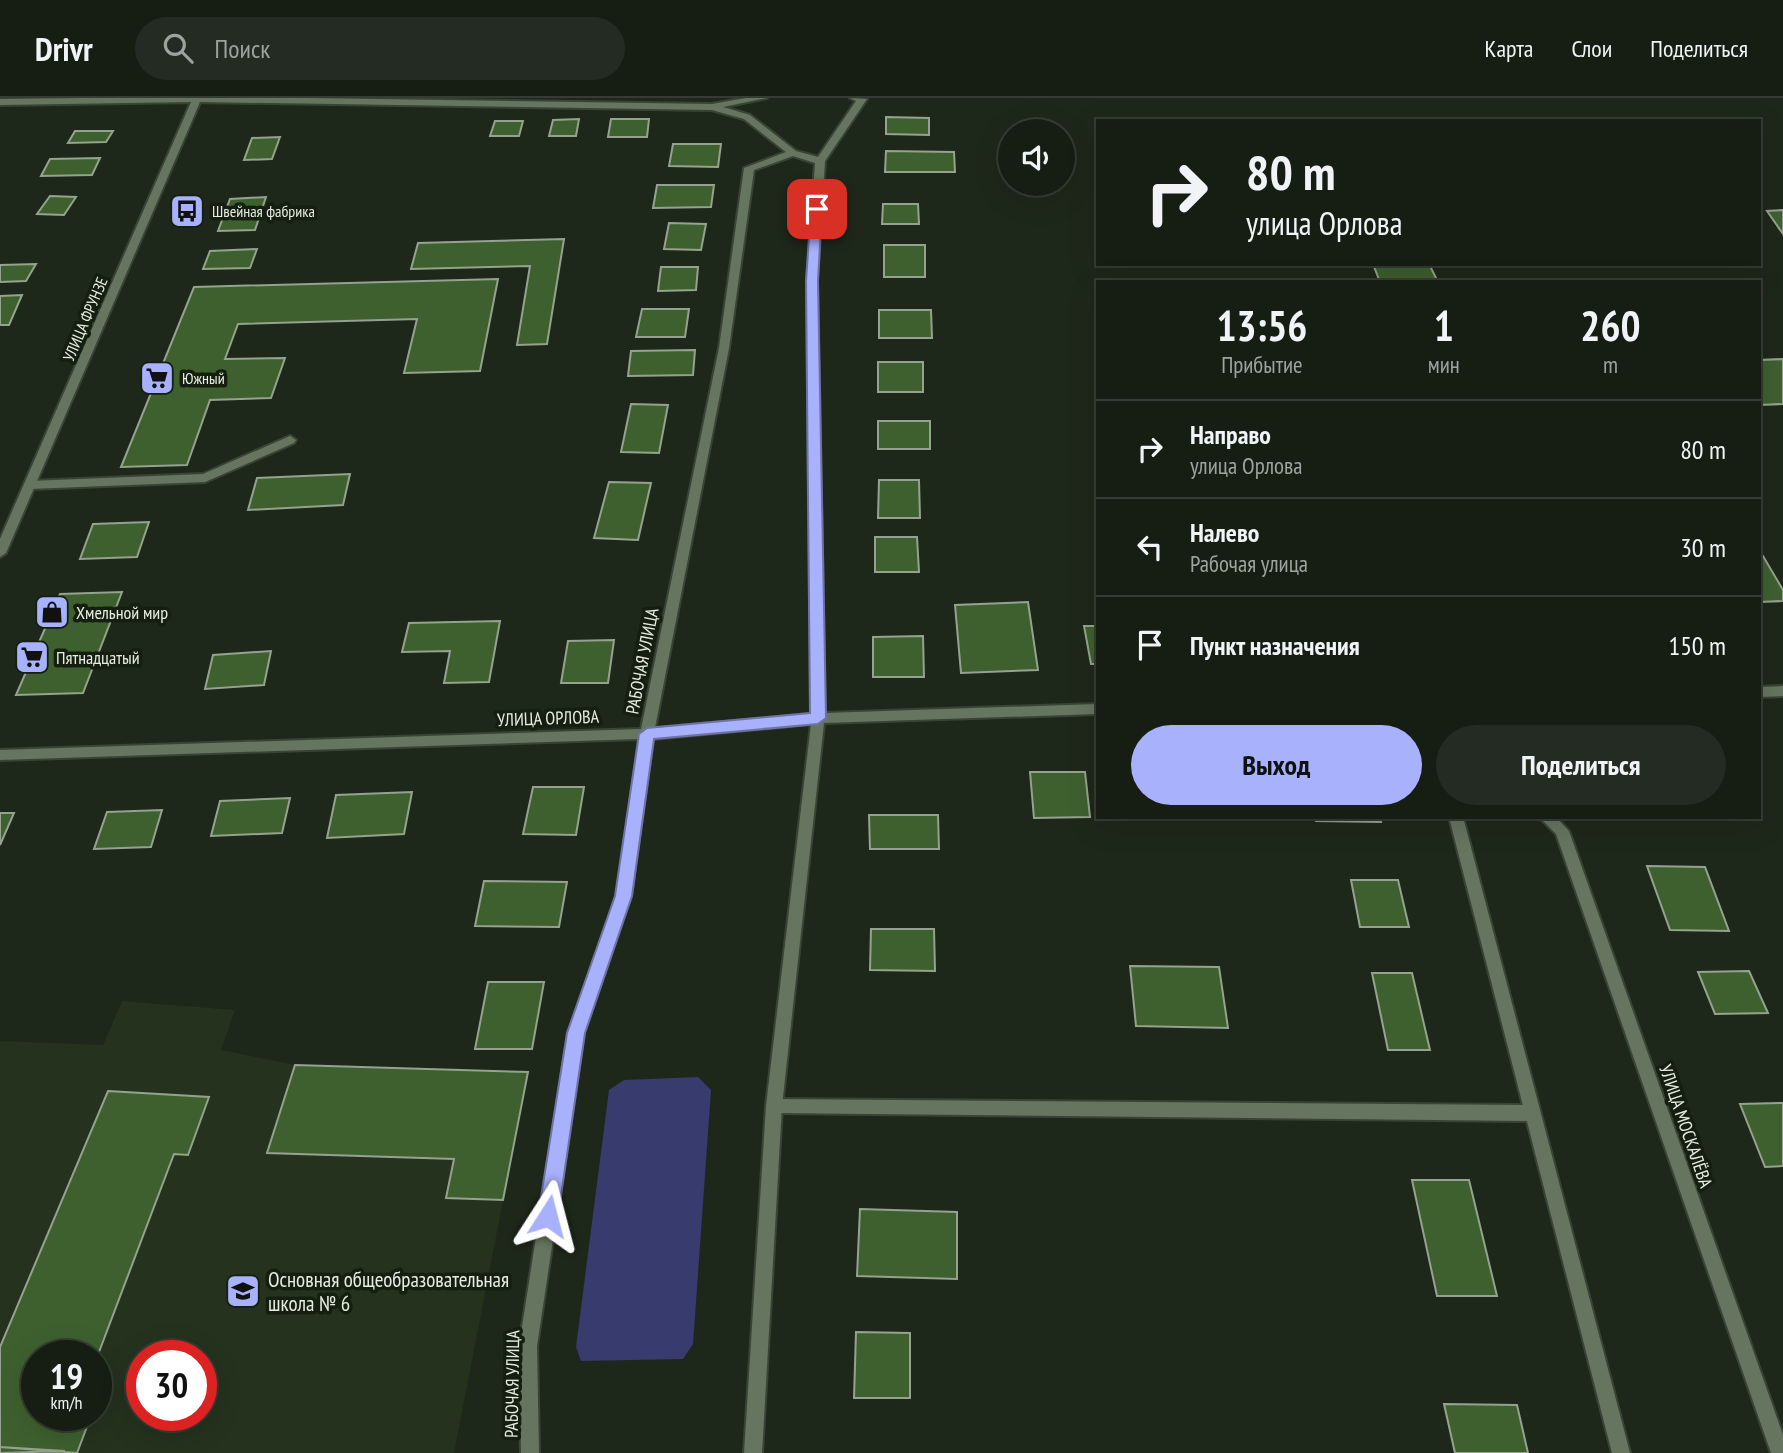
<!DOCTYPE html>
<html lang="ru">
<meta charset="utf-8">
<style>
body{margin:0;font-family:"PT Sans Narrow",sans-serif;background:#232b22;color:#f1f3f6;height:100vh;display:flex;flex-direction:column;font-size:26px;white-space:nowrap}
*{box-sizing:border-box;margin:0}
p{font-size:23px;color:#9ea2a0}
.icon{flex:none;width:38px;height:38px;fill:none;stroke:currentColor;stroke-width:2;stroke-linecap:round;stroke-linejoin:round}
.map{position:relative;flex:1;overflow:hidden}
.drawer{position:absolute;left:1096px;top:182px;width:665px;height:539px;display:flex;flex-direction:column;background:#161e14;border-radius:0px;box-shadow:0 7px 28px #0002,0 0 0 2px #353c34}
.drawer>*{flex:none}
.top-card{position:absolute;left:1096px;top:21px;width:665px;height:147px;border-radius:0px;box-shadow:0 7px 28px #0002,0 0 0 2px #353c34;background:#161e14;color:#f1f3f6;overflow:hidden}
.buttons{position:absolute;left:998px;top:21px;display:grid;gap:14px}
.buttons a{display:grid;place-items:center;width:77px;height:77px;border-radius:50%;background:#161e14;box-shadow:0 7px 28px #0002,0 0 0 2px #353c34;font-size:35px}
.speed{position:absolute;left:21px;top:1242px;display:flex;gap:14px;font-size:35px;font-weight:700;text-align:center}
.speed>*{display:grid;place-content:center;width:91px;height:91px;border-radius:50%;background:#161e14;box-shadow:0 7px 28px #0002,0 0 0 2px #353c34;line-height:1}
.speed small{font-size:18px;font-weight:400}
.speed .limit{border:10px solid #d22;background:#fff;color:#111}
.pin{position:absolute;display:grid;place-items:center;width:60px;height:60px;color:#fff;margin:-30px;border-radius:14px;box-shadow:0 4px 10px #0006}
.me{position:absolute;width:77px;margin:-38px;rotate:9deg;stroke-linejoin:round;filter:drop-shadow(0 0 5px #0008)}
.turn{display:flex;align-items:center;gap:24px;height:147px;padding:0 35px;font-size:32px}
.turn .icon{width:91px;height:91px;stroke-width:2.5}
.turn b{display:block;font-size:49px;line-height:60px}
.eta{display:flex;justify-content:space-evenly;align-items:center;height:119px;text-align:center}
.eta b{font-size:42px;font-weight:700;line-height:49px}
.cta{display:flex;gap:14px;margin-top:auto;padding:14px 35px}
.cta a{flex:1;height:80px;border-radius:42px;background:#a7b1fc;color:#111;font-size:28px;font-weight:700;line-height:80px;text-align:center}
.cta a+a{background:#232b22;color:#f1f3f6}
ul{padding:0;list-style:none}
li{display:flex;align-items:center;gap:21px;height:98px;padding:0 35px;border-top:2px solid #353c34}
li div{flex:1}
li b{display:block;font-size:26px}
li em{font-style:normal}
header{display:flex;align-items:center;gap:42px;box-sizing:border-box;height:98px;padding:0 35px;background:#161e14;border-bottom:2px solid #353c34}
header strong{font-size:33px}
nav{display:flex;gap:38px;margin-inline-start:auto;font-size:24px}
.search{width:490px;height:63px;background:#232b22;display:flex;align-items:center;gap:18px;box-sizing:border-box;padding:0 24px;border-radius:38px;color:#9ea2a0;font-size:26px}
.map>svg:first-child{display:block}
.built{fill:#24321e;fill-rule:evenodd}
.green{fill:#373b6d}
.building{fill:#3e602f;stroke:#94a28f;stroke-width:2}
.lines{fill:none;stroke-linecap:round;stroke-linejoin:round}
.service-casing{stroke:#3a4436;stroke-width:4}
.minor-casing{stroke:#3a4436;stroke-width:4}
.service{fill:#65755f;fill-rule:evenodd}
.minor{fill:#65755f;fill-rule:evenodd}
.route{fill:#a7b1fc;stroke:#6d73a4;stroke-width:2}
.labels{text-anchor:middle;dominant-baseline:central;stroke-width:7;stroke-linejoin:round;paint-order:stroke}
.far-poi-label{font-size:16px;fill:#e5ede3;stroke:#151f10;text-anchor:start}
.far-street-label{font-size:16px;fill:#e5ede3;stroke:#151f10}
.poi-label{font-size:18px;fill:#e5ede3;stroke:#151f10;text-anchor:start}
.street-label{font-size:18px;fill:#e5ede3;stroke:#151f10}
.near-poi-label{font-size:21px;fill:#e5ede3;stroke:#151f10;text-anchor:start}
</style>
<header>
<strong>Drivr</strong>
<div class="search"><svg class="icon" aria-label="search" viewBox="0 0 24 24"><circle cx="10" cy="10" r="6"/><path d="M15 15l6 6"/></svg>Поиск</div>
<nav><a>Карта</a><a>Слои</a><a>Поделиться</a></nav>
</header>
<div class="map">
<svg width="1783" height="1355" viewBox="0 0 1783 1355">
<rect width="100%" height="100%" fill="#1e281a"/>
<path class="built" d="M122 903 235 912 221 952 295 967 528 974 454 1355H0V943L103 947ZM37 1258H96V1318H37ZM142 1258H201V1318H142Z"/>
<path class="green" d="M698 979 711 992 693 1246 683 1261 581 1263 576 1249 609 992 624 982Z"/>
<path class="building" d="M886 19 929 20V37L886 36Z
M579 21 576 38H549L553 22Z
M611 21H649L647 39H608Z
M495 23H523L519 38H490Z
M75 33H113L106 44 68 45Z
M280 39 272 61 244 62 252 40Z
M673 46H721L718 69 669 68Z
M886 53 954 54 955 74H885Z
M100 60 92 77 41 78 50 61Z
M657 87H714L711 109 653 110Z
M50 98 76 99 64 117 37 116Z
M266 99 255 132 218 133 230 101Z
M883 106H918L919 126H882Z
M1783 112V136L1767 113Z
M669 125 706 126 701 152 664 151Z
M564 141 547 246 517 247 530 168 411 171 418 145Z
M884 147H925V179H884Z
M257 151 250 170 203 171 210 153Z
M36 166 26 183 0 184V167Z
M1373 166H1429L1438 184H1380Z
M661 169H698L696 192 658 193Z
M498 181 480 273 404 275 417 221 238 226 225 261 285 260 271 300 210 302 187 367 121 369 194 189Z
M22 197 9 227H0V198Z
M642 211H689L685 239H636Z
M879 212H931L932 240H879Z
M695 252 693 277 628 278 631 253Z
M1783 261V306L1759 307V262Z
M878 264H923V294H878Z
M631 306 668 307 659 355 621 354Z
M878 323H930V351H878Z
M350 376 343 407 248 412 257 380Z
M879 382H919L920 420H878Z
M609 384 651 385 638 442 594 440Z
M149 424 137 459 80 461 93 426Z
M875 439H917L919 474H875Z
M1759 458H1763L1783 492V503L1759 504Z
M122 494 83 595 16 597 60 496Z
M1028 504 1038 572 961 575 955 507Z
M500 523 489 584 444 585 450 553 402 554 409 525Z
M1084 528H1097V566H1091Z
M923 538 924 579H873V539Z
M614 542 608 585H561L568 543Z
M271 553 264 587 205 591 213 557Z
M1030 674H1085L1090 719 1034 720Z
M533 689H584L576 737 523 736Z
M412 694 404 736 327 740 336 697Z
M290 700 282 735 211 738 220 703Z
M162 712 151 749 94 751 107 714Z
M0 715H14L0 747Z
M869 717H938L939 751H870Z
M1315 719H1380L1381 724 1316 723Z
M1647 768 1705 769 1729 833 1670 832Z
M1351 782H1398L1409 829H1360Z
M484 783 567 784 559 829 475 828Z
M871 831H934L935 873 870 872Z
M1130 868 1219 869 1228 930 1136 928Z
M1749 873 1768 915 1715 916 1698 874Z
M1372 875H1412L1430 952H1388Z
M488 884H544L532 951H475Z
M295 967 528 974 503 1102 446 1100 454 1061 267 1055Z
M108 993 209 999 188 1057 174 1056 96 1262V1258H37V1318H91L77 1355 0 1349V1249Z
M1783 1005V1068L1765 1069 1740 1006Z
M1412 1082H1469L1497 1198H1437Z
M860 1111 957 1114V1181L857 1178Z
M856 1234 910 1235V1300H854Z
M96 1275 107 1276 96 1305Z
M1444 1306 1517 1307 1528 1355H1455Z
M0 1349 65 1353 0 1355Z"/>
<g class="lines">
<g class="service-casing">
<path id="service" d="M290 338 296 342 294 345 205 384 30 391 24 387 30 383 203 376Z
M774 1001 1531 1007 1537 1010 1539 1015 1537 1020 1531 1023 774 1015 768 1013 766 1008 768 1003Z"/>
</g>
<g class="minor-casing">
<path id="minor" d="M83 0H308L712 6 746 0H767L723 9 750 17 796 53 818 59 856 3 850 0 867 1 825 63 817 183 825 615 1097 606V616L824 625 782 1008 762 1355H744L766 1008 811 626 653 641 631 798 584 935 537 1248 539 1355H521L519 1248 568 935 617 798 639 641 0 662V652L641 631 719 250 744 70 786 54 744 21 712 12 200 4 6 455 0 459V441L191 4 0 7V1ZM793 58 815 65 807 183 811 616 655 630 729 250 754 72Z
M1783 588V598L1759 599V589Z
M1449 719H1463L1630 1355H1612Z
M1539 719H1556L1569 733 1783 1337V1355H1771L1556 736Z"/>
</g>
<use href="#service" class="service"/>
<use href="#minor" class="minor"/>
</g>
<path class="route" d="M817 108 822 111 818 183 826 620 818 626 654 641 632 798 585 935 558 1118 555 1124 548 1127 541 1124 538 1118 567 935 615 798 639 636 647 630 810 615 806 183 811 111Z"/>
<defs>
<g id="bus-square" transform="scale(1.75)"><rect x="-9" y="-9" width="18" height="18" rx="4" fill="#a7b1fc" stroke="#151f10"/><path d="M-5-6H5V4H4V6H2V4H-2V6H-4V4H-5ZM-3.5-4V0h7V-4ZM-3.5 1.2v1.5H-2V1.2ZM2 1.2v1.5H3.5V1.2Z" fill="#111"/></g>
<g id="supermarket-square" transform="scale(1.75)"><rect x="-9" y="-9" width="18" height="18" rx="4" fill="#a7b1fc" stroke="#151f10"/><path d="M-6-5.5h2.5l.6 2H6L4.5 2H-2.5L-4.4-4H-6ZM-1.5 3.2a1.3 1.3 0 1 0 .1 0ZM3 3.2a1.3 1.3 0 1 0 .1 0Z" fill="#111"/></g>
<g id="shop-square" transform="scale(1.75)"><rect x="-9" y="-9" width="18" height="18" rx="4" fill="#a7b1fc" stroke="#151f10"/><path d="M-5-2.5h2.3a2.7 3.5 0 0 1 5.4 0H5L5.5 6h-11ZM-1.5-2.5h3a1.5 2.3 0 0 0-3 0Z" fill="#111"/></g>
<g id="school-square" transform="scale(1.75)"><rect x="-9" y="-9" width="18" height="18" rx="4" fill="#a7b1fc" stroke="#151f10"/><path d="M0-5L7-2L0 1L-7-2ZM-4 1L0 2.5L4 1V4Q0 6-4 4Z" fill="#111"/></g>
</defs>
<g fill-rule="evenodd">
<use href="#bus-square" x="187" y="113"/>
<use href="#supermarket-square" x="157" y="280"/>
<use href="#shop-square" x="52" y="514"/>
<use href="#supermarket-square" x="32" y="559"/>
<use href="#school-square" x="243" y="1193"/>
</g>
<g class="labels">
<g class="far-poi-label">
<text x="212" y="113">Швейная фабрика</text>
<text x="182" y="280">Южный</text>
</g>
<g class="far-street-label">
<text transform="translate(85 221) rotate(-67)">УЛИЦА ФРУНЗЕ</text>
</g>
<g class="poi-label">
<text x="76" y="514">Хмельной мир</text>
<text x="56" y="559">Пятнадцатый</text>
</g>
<g class="street-label">
<text transform="translate(642 563) rotate(-79)">РАБОЧАЯ УЛИЦА</text>
<text transform="translate(548 620) rotate(-2)">УЛИЦА ОРЛОВА</text>
<text transform="translate(1686 1028) rotate(71)">УЛИЦА МОСКАЛЁВА</text>
<text transform="translate(512 1286) rotate(-89)">РАБОЧАЯ УЛИЦА</text>
</g>
<g class="near-poi-label">
<text x="268" y="1181">Основная общеобразовательная<tspan x="268" dy="24">школа № 6</tspan></text>
</g>
</g>
</svg>
<div class="buttons">
<a><svg class="icon" aria-label="sound" viewBox="0 0 24 24"><path d="M4 9h4l5-4v14l-5-4H4zM17 9q2 3 0 6"/></svg></a>
</div>
<div class="speed"><div>19<small>km/h</small></div><div class="limit">30</div></div>
<div class="pin" style="left:817px;top:111px;background:#d93025"><svg class="icon" aria-label="arrive" viewBox="0 0 24 24"><path d="M6 21V4h12l-3 4 3 4H6"/></svg></div>
<svg class="me" style="left:548px;top:1118px" viewBox="-20 -20 40 40"><path d="M0-17L14 15 0 8-14 15z" fill="#a7b1fc" stroke="#fff" stroke-width="4"/></svg>
<div class="top-card">
<div class="turn"><svg class="icon" aria-label="right" viewBox="0 0 24 24"><path d="M7 20v-9h11M14 6l5 5-5 5"/></svg><div><b>80 m</b>улица Орлова</div></div>
</div>
<section class="drawer">
<div class="eta">
<div><b>13:56</b><p>Прибытие</p></div>
<div><b>1</b><p>мин</p></div>
<div><b>260</b><p>m</p></div>
</div>
<ul>
<li><svg class="icon" aria-label="right" viewBox="0 0 24 24"><path d="M7 20v-9h11M14 6l5 5-5 5"/></svg><div><b>Направо</b><p>улица Орлова</p></div><em>80 m</em></li>
<li><svg class="icon" aria-label="left" viewBox="0 0 24 24"><path d="M17 20v-9H6M10 6l-5 5 5 5"/></svg><div><b>Налево</b><p>Рабочая улица</p></div><em>30 m</em></li>
<li><svg class="icon" aria-label="arrive" viewBox="0 0 24 24"><path d="M6 21V4h12l-3 4 3 4H6"/></svg><div><b>Пункт назначения</b></div><em>150 m</em></li>
</ul>
<div class="cta"><a>Выход</a><a>Поделиться</a></div>
</section>
</div>
